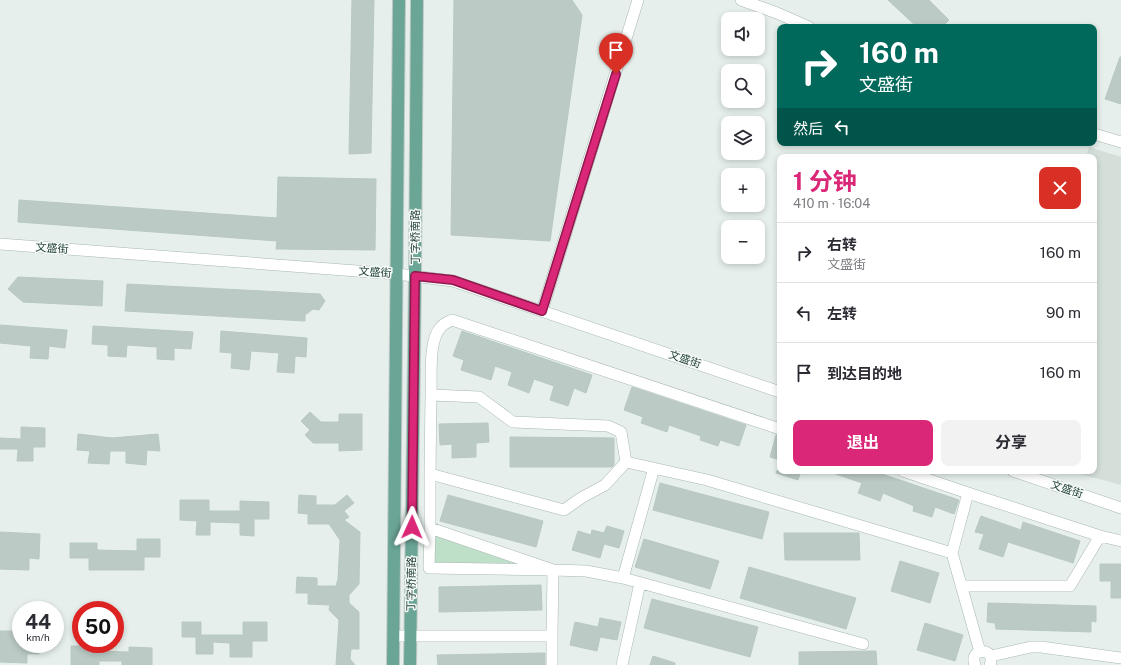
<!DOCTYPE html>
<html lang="zh">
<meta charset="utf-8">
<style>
body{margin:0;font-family:"Public Sans","Noto Sans SC",sans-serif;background:#f2f2f3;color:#2b2b33;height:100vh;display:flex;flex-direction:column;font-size:15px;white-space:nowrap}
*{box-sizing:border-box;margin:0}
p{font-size:13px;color:#7c7c81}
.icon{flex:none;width:22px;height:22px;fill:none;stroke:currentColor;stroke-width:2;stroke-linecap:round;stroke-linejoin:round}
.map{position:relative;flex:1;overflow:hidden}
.side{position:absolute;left:777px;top:154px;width:320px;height:320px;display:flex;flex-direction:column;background:#fff;border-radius:8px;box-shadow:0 2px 6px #0003}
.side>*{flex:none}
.top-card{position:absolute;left:777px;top:24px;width:320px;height:122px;border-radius:8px;box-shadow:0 2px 6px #0003;background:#00695c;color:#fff;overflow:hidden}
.buttons{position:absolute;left:721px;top:12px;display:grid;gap:8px}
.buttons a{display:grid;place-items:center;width:44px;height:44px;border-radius:8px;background:#fff;box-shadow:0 2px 6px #0003;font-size:20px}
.speed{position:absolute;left:12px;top:601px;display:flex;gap:8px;font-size:20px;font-weight:700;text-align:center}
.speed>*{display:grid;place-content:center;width:52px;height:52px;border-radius:50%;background:#fff;box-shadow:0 2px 6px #0003;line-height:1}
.speed small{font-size:10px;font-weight:400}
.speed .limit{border:6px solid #d22;background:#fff;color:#111}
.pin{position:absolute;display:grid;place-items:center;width:34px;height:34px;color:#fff;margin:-41px -17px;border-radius:50% 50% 50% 0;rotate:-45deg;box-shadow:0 0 4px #0007}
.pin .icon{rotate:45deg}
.me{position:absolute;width:44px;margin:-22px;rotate:1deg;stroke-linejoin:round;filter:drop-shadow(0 0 3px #0008)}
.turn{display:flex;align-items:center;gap:14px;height:84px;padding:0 16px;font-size:18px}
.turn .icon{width:52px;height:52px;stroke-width:2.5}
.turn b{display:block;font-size:28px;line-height:34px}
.then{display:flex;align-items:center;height:38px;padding:0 16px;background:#0003;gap:8px;font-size:15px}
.round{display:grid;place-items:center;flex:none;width:42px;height:42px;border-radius:8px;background:#f2f2f3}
.head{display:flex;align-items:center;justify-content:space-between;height:68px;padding:0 16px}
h1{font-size:24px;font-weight:700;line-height:30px;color:#db2777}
.button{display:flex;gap:8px;margin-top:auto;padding:8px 16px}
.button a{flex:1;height:46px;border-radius:8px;background:#db2777;color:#fff;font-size:16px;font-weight:700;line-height:46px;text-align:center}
.button a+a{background:#f2f2f3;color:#2b2b33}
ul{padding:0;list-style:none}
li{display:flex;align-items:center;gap:12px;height:60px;padding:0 16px;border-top:1px solid #e1e1e2}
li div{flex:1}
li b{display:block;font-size:15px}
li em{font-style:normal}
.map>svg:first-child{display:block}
.built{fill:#d4dfda}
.green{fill:#bfe0c8}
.building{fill:#bbcac4;stroke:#b8c9c2}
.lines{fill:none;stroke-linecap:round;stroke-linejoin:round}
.minor-casing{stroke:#a8b8b2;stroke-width:12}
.major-casing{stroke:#c2cac8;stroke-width:14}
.minor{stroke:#fff;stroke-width:11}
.major{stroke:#6aa596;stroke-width:12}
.route-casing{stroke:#8e194d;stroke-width:10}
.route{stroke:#db2777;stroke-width:7}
.labels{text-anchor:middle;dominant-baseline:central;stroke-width:3;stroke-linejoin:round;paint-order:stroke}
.street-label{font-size:11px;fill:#24423a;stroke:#f7fbf9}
</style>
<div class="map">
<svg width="1121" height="665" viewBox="0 0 1121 665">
<rect width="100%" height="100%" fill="#e6efeb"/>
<path class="built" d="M1089 147 1121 157V485L1069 471H1094V157H1086Z"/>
<path class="green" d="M435 534 527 565 434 563Z"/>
<path class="building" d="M352 0H374L371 153 349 154Z
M454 0H572L582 15 550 241 451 235Z
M888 0H929L949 20 942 27H917Z
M1120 57H1121V104L1105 99Z
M278 177 376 179 375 250 276 249 277 241 18 222 19 200 277 218Z
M18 277 103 281 102 306 23 302 8 289Z
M127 284 320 294 325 301 319 310 313 309 305 315V321L125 311Z
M0 325 67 330 65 348 49 346 48 359 30 358 31 346 0 343Z
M93 326 193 332 191 349 174 348V360L157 359V347L127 345 126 357 108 356V345L92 344Z
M221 331 307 338 306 357 295 356 294 373 277 372 279 353 251 351 249 370 231 368 232 353 220 352Z
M462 331 592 375 586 393 574 388 568 406 550 400 554 386 534 379 529 393 508 385 512 372 495 366 491 380 461 370 464 360 453 356Z
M632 387 746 425 739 446 720 440 718 446 700 440 701 436 669 425 667 432 641 423 643 417 624 410Z
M310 412 321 422H339V414H362V450L339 451V443H313L305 435 310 430 301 421Z
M488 423 489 442 476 443V457L452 458V444L440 445 439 424Z
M21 427 45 428V447H33V461H17L18 449H0V438L21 439Z
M78 434 112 438 158 434 160 451 147 450 146 465 126 463V451H110L109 464 88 463 90 451 77 450Z
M776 435 780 436V460L770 457Z
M510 437 614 438V465L612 467H510Z
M776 471H801L798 480 776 473Z
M830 471H873L959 500 954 514 935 507 932 517 913 511 914 506 883 493 880 501 858 493 862 483 830 472Z
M660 483 769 512 762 539 653 510Z
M299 495 316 496V505H335L347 495 354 503 344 511 349 517 344 520 360 532 359 584 349 595V603L359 612V649H351L350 659 355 665H336L339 620 329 610 330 605 308 604V593H296L297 577 317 578V586H336L338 579 340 540 329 524H308V514L298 513Z
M448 495 543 521 536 547 440 521Z
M180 500H209V511H240V501L269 502V519H254V536L240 535V523L210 522V535H196L197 521 180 520Z
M981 516 1021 530 1023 522 1080 541 1073 563 1008 542 1003 557 979 549 984 534 975 532Z
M607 526 624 531 619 548 604 544 600 558 572 550 578 531 591 535 592 530 604 533Z
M0 532 40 534 39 559 29 558V570L0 569Z
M784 533H859L860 560H785Z
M137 539H160V557H144V570H89V558H70V543H97V550L137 551Z
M644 539 719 561 710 589 635 567Z
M900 561 939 573 930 603 891 591Z
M1100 564H1121V598H1111V581H1100Z
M749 567 856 598 846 629 740 598Z
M541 585 542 610 439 612V587Z
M652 599 758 627 750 657 644 628Z
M988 603 1096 606V622L1091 621V632L996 629 995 623 987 622Z
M600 618 621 622 617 640 600 637 597 651 570 645 575 622 598 627Z
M182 622H201V635H243V622H267V641H252V657H230V643L213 642V654H196V637H182Z
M925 623 963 635 955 661 917 650Z
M0 631H21V644H39V654H27V663L0 662Z
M71 646H93V651L129 652V647L152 648V665H122V661H99V665H71Z
M876 651 877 665H799V652Z
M545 653V665H438L437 655Z
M653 656 675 663V665H650Z"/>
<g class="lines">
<g class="minor-casing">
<path id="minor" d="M741 0 777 13 809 27
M1094 134 1121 142
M0 244 397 274 453 281 780 392
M542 311 638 0
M431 395C432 377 428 340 441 327 443 324 448 322 452 320L780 429
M1013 471 1121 508
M430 474 431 395 479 397 513 422 608 426 621 432 626 462 707 480 952 553 968 493 903 471
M968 493 1100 536
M430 528V474L564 510 581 498 605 485 626 462
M952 553 980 652
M623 578 654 468
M961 586H1070L1100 536 1121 541
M394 636H552L553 570 429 568 430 528 553 570 586 571 623 578 863 644
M991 656 1031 647H1041L1121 658
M552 665V636
M622 665 640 583
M975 665C968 647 997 647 990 665"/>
</g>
<g class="major-casing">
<path id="major" d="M393 665 399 0
M410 665 415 276 417 0"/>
</g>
<use href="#minor" class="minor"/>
<use href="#major" class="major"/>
</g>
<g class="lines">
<g class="route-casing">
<path id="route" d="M412 527 415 276 453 280 542 311 616 74"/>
</g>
<use href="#route" class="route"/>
</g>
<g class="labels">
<g class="street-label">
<text transform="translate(415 237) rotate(-90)">丁字桥南路</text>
<text transform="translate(52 248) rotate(4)">文盛街</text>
<text transform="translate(375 272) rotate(4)">文盛街</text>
<text transform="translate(685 359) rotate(19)">文盛街</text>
<text transform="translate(1067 489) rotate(19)">文盛街</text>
<text transform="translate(411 584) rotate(-89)">丁字桥南路</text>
</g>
</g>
</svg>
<div class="buttons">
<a><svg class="icon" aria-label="sound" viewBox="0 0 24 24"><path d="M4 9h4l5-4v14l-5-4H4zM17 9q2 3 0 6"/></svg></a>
<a><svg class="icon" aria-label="search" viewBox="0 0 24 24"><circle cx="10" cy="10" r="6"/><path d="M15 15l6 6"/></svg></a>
<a><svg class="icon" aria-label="layers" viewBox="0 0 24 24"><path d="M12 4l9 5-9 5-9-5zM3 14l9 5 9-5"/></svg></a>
<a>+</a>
<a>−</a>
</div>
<div class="speed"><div>44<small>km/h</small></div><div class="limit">50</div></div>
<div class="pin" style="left:616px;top:74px;background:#d93025"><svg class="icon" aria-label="arrive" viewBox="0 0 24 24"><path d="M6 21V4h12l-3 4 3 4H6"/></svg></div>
<svg class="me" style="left:412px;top:527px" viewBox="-20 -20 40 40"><path d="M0-17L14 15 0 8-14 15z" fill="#db2777" stroke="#fff" stroke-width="4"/></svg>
<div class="top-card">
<div class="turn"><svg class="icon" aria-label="right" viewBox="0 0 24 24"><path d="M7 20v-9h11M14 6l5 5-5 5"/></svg><div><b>160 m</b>文盛街</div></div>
<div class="then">然后<svg class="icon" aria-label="left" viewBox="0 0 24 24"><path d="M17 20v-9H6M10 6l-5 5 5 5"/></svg></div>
</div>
<section class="side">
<div class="head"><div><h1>1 分钟</h1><p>410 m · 16:04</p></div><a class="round" style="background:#d93025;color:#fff"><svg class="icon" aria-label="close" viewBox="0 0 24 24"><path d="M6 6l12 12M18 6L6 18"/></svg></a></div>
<ul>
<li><svg class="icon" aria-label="right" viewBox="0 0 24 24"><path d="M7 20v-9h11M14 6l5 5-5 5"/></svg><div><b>右转</b><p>文盛街</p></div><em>160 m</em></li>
<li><svg class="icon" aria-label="left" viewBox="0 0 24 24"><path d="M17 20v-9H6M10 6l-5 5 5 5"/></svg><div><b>左转</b></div><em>90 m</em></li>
<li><svg class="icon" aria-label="arrive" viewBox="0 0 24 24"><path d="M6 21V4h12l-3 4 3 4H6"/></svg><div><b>到达目的地</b></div><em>160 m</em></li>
</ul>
<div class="button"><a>退出</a><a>分享</a></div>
</section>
</div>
